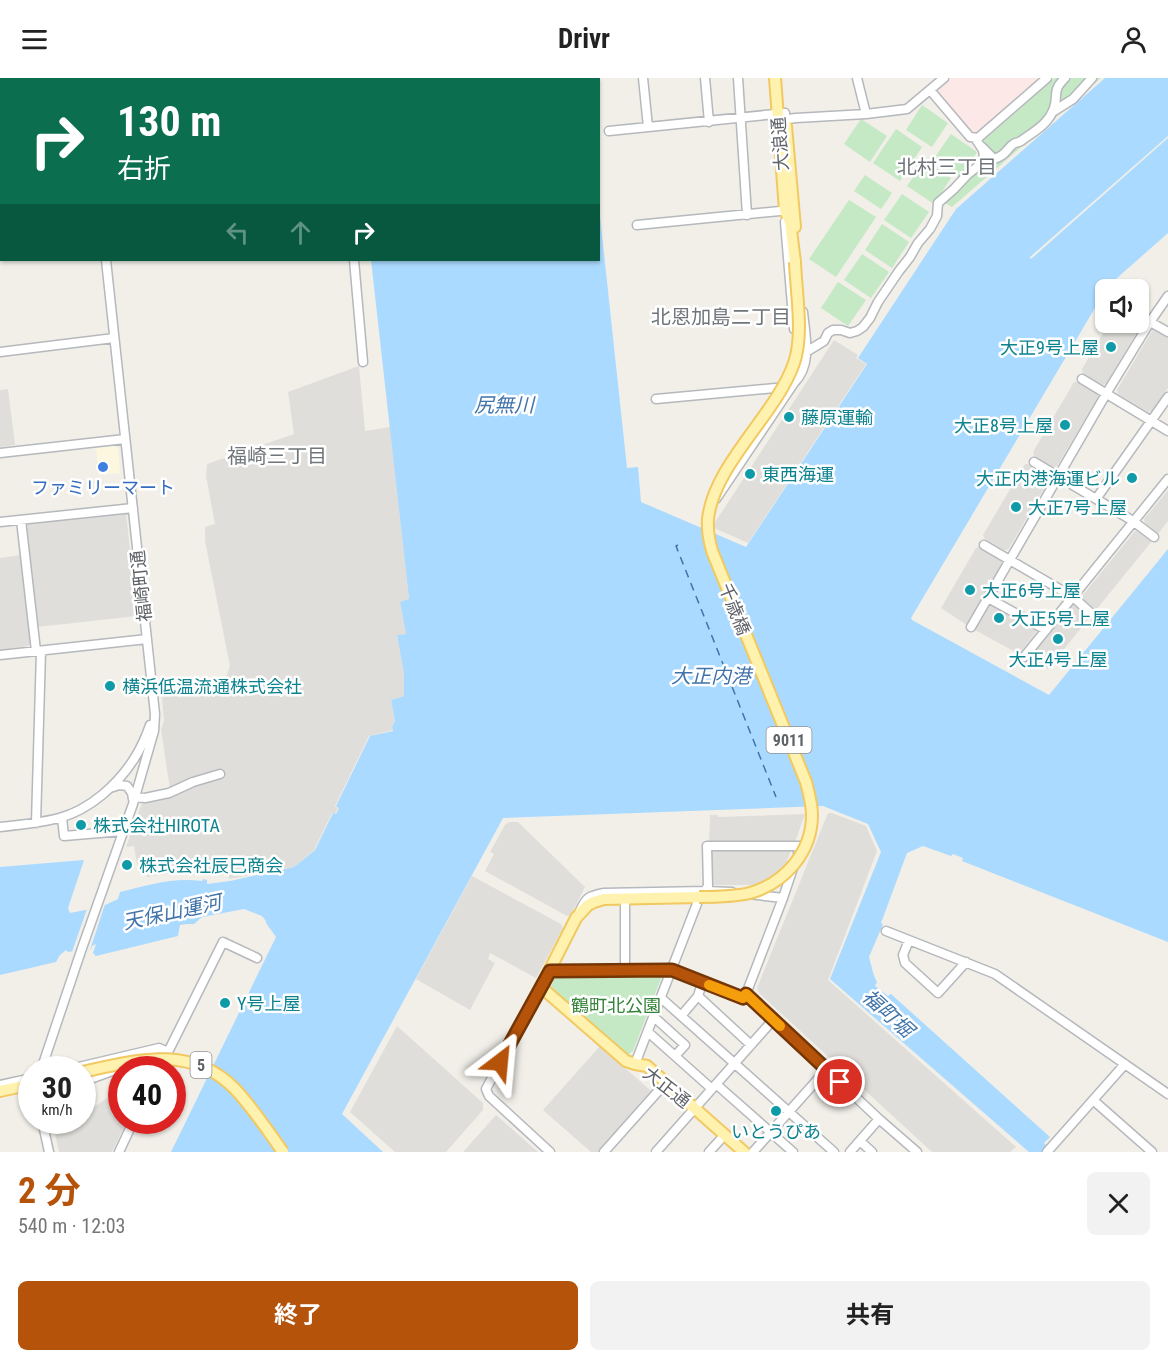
<!DOCTYPE html>
<html lang="ja">
<meta charset="utf-8">
<style>
body{margin:0;font-family:"Roboto Condensed","Noto Sans JP",sans-serif;background:#f2f2f2;color:#222;height:100vh;display:flex;flex-direction:column;font-size:22px;white-space:nowrap}
*{box-sizing:border-box;margin:0}
p{font-size:20px;color:#767676}
.icon{flex:none;width:33px;height:33px;fill:none;stroke:currentColor;stroke-width:2;stroke-linecap:round;stroke-linejoin:round}
.map{position:relative;height:1074px;overflow:hidden}
.sheet{display:flex;flex-direction:column;background:#fff;flex:1}
.sheet>*{flex:none}
.banner{position:absolute;left:0px;top:0px;width:600px;height:183px;box-shadow:0 2px 4px #0004;background:#0b6e4f;color:#fff;overflow:hidden}
.fabs{position:absolute;left:1095px;top:201px;display:grid;gap:12px}
.fabs a{display:grid;place-items:center;width:54px;height:54px;border-radius:9px;background:#fff;box-shadow:0 2px 4px #0004;font-size:30px}
.speed{position:absolute;left:18px;top:978px;display:flex;gap:12px;font-size:30px;font-weight:700;text-align:center}
.speed>*{display:grid;place-content:center;width:78px;height:78px;border-radius:50%;background:#fff;box-shadow:0 2px 4px #0004;line-height:1}
.speed small{font-size:15px;font-weight:400}
.speed .limit{border:9px solid #d22;background:#fff;color:#111}
.pin{position:absolute;display:grid;place-items:center;width:51px;height:51px;color:#fff;margin:-26px;border:3px solid #fff;border-radius:50%;box-shadow:0 2px 6px #0007}
.me{position:absolute;width:66px;margin:-33px;rotate:29deg;stroke-linejoin:round;filter:drop-shadow(0 0 4px #0008)}
.turn{display:flex;align-items:center;gap:21px;height:126px;padding:0 18px;font-size:27px}
.turn .icon{width:78px;height:78px;stroke-width:2.5}
.turn b{display:block;font-size:42px;line-height:51px}
.lanes{display:flex;align-items:center;height:57px;padding:0 18px;background:#0003;justify-content:center;gap:30px;direction:ltr}
.lanes .off{opacity:.35}
.round{display:grid;place-items:center;flex:none;width:63px;height:63px;border-radius:9px;background:#f2f2f2}
.head{display:flex;align-items:center;justify-content:space-between;height:102px;padding:0 18px}
h1{font-size:36px;font-weight:700;line-height:45px;color:#b45309}
.action{display:flex;gap:12px;margin-top:auto;padding:12px 18px}
.action a{flex:1;height:69px;border-radius:9px;background:#b45309;color:#fff;font-size:24px;font-weight:700;line-height:69px;text-align:center}
.action a+a{background:#f2f2f2;color:#222}
header{display:flex;justify-content:space-between;align-items:center;height:78px;padding:0 18px;background:#fff;font-size:27px;font-weight:700}
.map>svg:first-child{display:block}
.commercial{fill:#fef7e0}
.industrial{fill:#e0deda}
.medical{fill:#fce8e6}
.green{fill:#c5e8c5}
.water{fill:#aadaff}
.pier{fill:#f1efe8}
.lines{fill:none;stroke-linecap:round;stroke-linejoin:round}
.ferry{stroke:#4174aa;stroke-width:1.5;stroke-dasharray:8 6;stroke-linecap:butt}
.minor-casing{stroke:#b5b8bc;stroke-width:11}
.major-casing{stroke:#f2c960;stroke-width:14}
.minor{stroke:#fff;stroke-width:8}
.major{stroke:#fff2af;stroke-width:10}
.major-bridge-casing{stroke:#f2c960;stroke-width:14;stroke-linecap:butt}
.major-bridge{stroke:#fff2af;stroke-width:10}
.route-casing{stroke:#753606;stroke-width:15}
.route{stroke:#b45309;stroke-width:10}
.slow{stroke:#f59e0b;stroke-width:10}
.culture-dot{fill:#0f9aa8;stroke:#fff;stroke-width:2}
.shop-dot{fill:#3f7fe0;stroke:#fff;stroke-width:2}
.labels{text-anchor:middle;dominant-baseline:central;stroke-width:5;stroke-linejoin:round;paint-order:stroke}
.shield{fill:#fff;stroke:#8f9295;stroke-width:1.5}
.shield-label{font-size:16px;font-weight:bold;fill:#5f6368}
.street-label{font-size:18px;fill:#5f6368;stroke:#fff}
.culture-label{font-size:18px;fill:#0d838f;stroke:#fff;text-anchor:start}
.shop-label{font-size:18px;fill:#366cbe;stroke:#fff}
.park-label{font-size:18px;fill:#348238;stroke:#fff}
.neighbourhood-label{font-size:20px;fill:#70757a;stroke:#fff}
.water-label{font-size:20px;font-style:italic;fill:#4174aa;stroke:#fff}
</style>
<header><svg class="icon" aria-label="menu" viewBox="0 0 24 24"><path d="M4 6h16M4 12h16M4 18h16"/></svg>Drivr<svg class="icon" aria-label="person" viewBox="0 0 24 24"><circle cx="12" cy="8" r="4"/><path d="M4 21q1-7 8-7t8 7"/></svg></header>
<div class="map">
<svg width="1168" height="1074" viewBox="0 0 1168 1074">
<rect width="100%" height="100%" fill="#f1efe8"/>
<path class="commercial" d="M114 368 118 370 120 395 99 397 96 370Z"/>
<path class="industrial" d="M1139 242 1141 247 1106 306 1102 307 1083 296 1082 291 1109 245 1138 244Z
M1156 252 1168 259V310L1152 333 1148 334 1118 316 1117 312 1152 253Z
M834 262 858 277 856 280 866 286 748 465 712 449Z
M359 288 365 353 390 349 409 522 400 524 406 556 397 557 404 596V618L391 622 395 643 392 649 393 652 369 658 335 728 338 730 335 736 332 735 314 772 294 789 229 801V796L215 798 178 796V794L147 799 145 785 137 786 134 768 126 769 142 725 144 723 194 707 218 699 221 700 220 691 191 702 170 712 161 651 164 643 162 619 223 607 230 588 205 463V449L215 446 206 398 207 386 294 356 288 314Z
M1074 304H1078L1097 315 1098 319 1057 388 1053 390 1034 378 1033 374Z
M8 311 15 367 0 369V312Z
M1025 386H1028L1048 398 1049 402 1008 472H1004L985 461 983 457Z
M1168 412V443L1158 456 1145 445 1144 441Z
M126 435 137 538 37 549 26 446Z
M1135 453H1138L1152 463 1096 532 1083 521V517Z
M979 469 1002 482 1003 486 967 547 941 530 976 470Z
M21 477 31 565 28 568 0 572V480Z
M990 526 1036 551V554L1019 576 975 552Z
M1075 526 1090 539 1048 591 1028 580 1071 527Z
M828 735H832L866 748 877 773 828 902 1016 1069 1010 1074H932L759 915 757 910Z
M805 736 795 764 709 765 710 737H718V739Z
M509 744H518L585 809 571 837 567 838 485 793 494 776 490 774 505 747Z
M789 770 791 772 784 791 773 800 759 807H713L710 805V774L713 771Z
M472 798 561 846 563 850 536 900 490 875 488 881 495 885 470 932 416 901Z
M397 948 483 1025V1032L446 1074H395L350 1034Z
M600 968 651 1013V1016L600 1074H591L543 1032Z
M121 1010 122 1042 127 1043 112 1074H59L55 1055 74 1043 82 1042 83 1037Z
M496 1037 538 1074H463Z"/>
<path class="medical" d="M948 0H1039L977 54H972L937 15 936 11Z"/>
<path class="green" d="M1055 0H1101L952 129 942 123 968 99 980 91 982 64Z
M922 27 948 45 932 69 906 52Z
M861 41 887 58 870 84 844 66Z
M896 51 922 69 900 103 873 85Z
M951 56 977 74 960 100 933 82Z
M925 82 951 100 934 126 907 108Z
M865 97 892 115 881 131 854 113Z
M902 116 929 134 911 160 884 142Z
M849 122 876 139 836 199 809 181Z
M882 146 909 164 892 190 865 172Z
M862 176 889 194 871 220 844 202Z
M838 204 866 222 848 248 821 230Z
M559 896H660L662 898 633 973 627 978 555 914 551 908 555 899Z"/>
<path class="water" d="M351 0H584V1L351 2Z
M1105 0H1168V155L1108 208 911 540 912 542 1049 617 1168 471V864L962 783 963 780 953 776 951 778 923 768 907 775 881 845 883 846 869 879 874 898 877 904 875 908 888 918 891 916 1050 1059 1044 1065 1052 1074H1029L830 901 881 774 868 746 823 728 503 740 342 1036 383 1074H171L276 859 266 845V843L262 838 244 831 202 839 194 846H187L180 847 178 858 96 878 93 875 96 866 92 868 91 871 68 874 66 872 60 877 56 884 0 897V789L84 782 68 830 70 835 101 829 118 821 120 814C148 807 174 799 202 803L203 801 207 802V806L230 803 294 789 315 772 333 735 336 736 339 730 336 728 370 658 393 653 392 649 395 643 391 622 404 618V596L397 557 406 556 400 524 409 521 371 182H598L599 129 627 390 638 389 641 424 746 469 867 286 858 280 956 131Z"/>
<path class="pier" d="M1168 58V60L1031 181 1030 179Z
M105 826 90 872 72 874 88 828Z"/>
<g class="lines">
<path class="ferry" d="M678 467 676 468 776 719"/>
<g class="minor-casing">
<path id="minor" d="M86 0 87 2
M333 0V2
M643 0 648 49
M705 0 709 44
M738 0 747 137
M857 0 866 36
M930 12 970 59 978 60 1047 0
M1054 33 1073 21 1092 0
M779 42 796 40 866 36 907 31 944 0
M609 53 785 35
M982 69 994 81C1005 77 1004 75 1012 67 1017 63 1016 66 1021 63 1033 54 1049 46 1054 30 1059 16 1051 14 1065 0
M785 144 794 251
M637 147 790 132
M0 164H2
M354 182 363 284
M1138 237 1168 254
M0 274 114 260
M805 274H806L824 263 828 255 833 252H841L850 255 857 253 863 249 870 240 878 224 899 193 910 179 918 165 930 151 937 138 938 125 954 111 967 97 982 85 984 78 983 72 975 60
M1082 301 1168 353
M656 321 786 309
M0 375 125 361
M1034 384 1133 443 1154 459
M716 421 794 305C813 286 805 257 803 234
M1096 421 1168 319
M21 442 36 573
M0 444 133 430
M984 467 1073 519 1092 536
M988 520 1046 552
M971 549 1106 316 1150 244 1168 218
M0 577 147 561
M1024 579 1168 401
M110 710 119 707 127 708 132 715 133 721
M135 719 145 720 169 715 193 704 220 696
M62 740 64 758 123 753
M36 745 41 573
M0 749C20 747 40 745 59 740 90 732 118 706 134 681 141 670 146 659 150 647
M793 790 783 820 746 916 879 1041 917 1074
M748 816 783 820
M625 825V892
M580 833C586 819 589 818 604 815L705 813 732 814
M886 853 995 896 1168 1016
M909 862 903 877 905 885 938 915 966 884
M550 893 672 892 743 920 746 916
M541 909 486 1011 489 1018 550 1074
M698 918 751 967
M661 920 834 1074
M681 938 698 918 702 905
M654 939 685 967 675 978
M648 954 712 1011
M635 986 698 823 708 808 707 768H801L798 775
M41 992 81 873 133 726 154 653 155 636 106 182
M66 992 159 970 168 974
M159 992 223 864 257 880
M82 1004 115 992 149 986
M716 1006 793 1074
M0 1007 32 1000
M1093 1022 1152 1074
M42 1042 49 1074
M860 1063 872 1074
M119 1074 134 1042
M604 1074 661 1010
M656 1074 773 942
M709 1074 720 1062
M753 1074 826 992
M850 1074 879 1041
M1047 1074 1125 986"/>
</g>
<g class="major-casing">
<path id="major" d="M775 0 785 132 790 144 795 184
M786 48 795 149
M699 819 604 821 594 824 588 827 576 840 541 909 626 983 635 986 647 988 744 1074
M0 1013 32 1006"/>
</g>
<use href="#minor" class="minor"/>
<use href="#major" class="major"/>
<g class="major-bridge-casing">
<path id="major-bridge" d="M699 819C716 819 733 819 750 815 785 805 812 774 812 737 812 726 809 715 806 704L712 473C709 462 707 452 708 441 714 386 776 337 794 285 804 256 796 214 795 184
M82 994C137 982 191 966 235 1011 253 1030 268 1053 283 1074"/>
</g>
<use href="#major-bridge" class="major-bridge"/>
</g>
<g class="lines">
<g class="route-casing">
<path id="route" d="M500 984 550 893 672 892 743 920 746 916 840 1004"/>
</g>
<use href="#route" class="route"/>
<path class="slow" d="M709 907 743 920 746 916 780 948"/>
</g>
<g class="culture-dot">
<circle cx="1111" cy="269" r="6"/>
<circle cx="789" cy="339" r="6"/>
<circle cx="1065" cy="347" r="6"/>
<circle cx="750" cy="396" r="6"/>
<circle cx="1132" cy="400" r="6"/>
<circle cx="1016" cy="429" r="6"/>
<circle cx="970" cy="512" r="6"/>
<circle cx="999" cy="540" r="6"/>
<circle cx="1058" cy="561" r="6"/>
<circle cx="110" cy="608" r="6"/>
<circle cx="81" cy="747" r="6"/>
<circle cx="127" cy="787" r="6"/>
<circle cx="225" cy="925" r="6"/>
<circle cx="776" cy="1033" r="6"/>
</g>
<circle class="shop-dot" cx="103" cy="389" r="6"/>
<g class="labels">
<g class="shield">
<rect x="766.5" y="649" width="45" height="26" rx="4.5"/>
<rect x="190.5" y="974" width="21" height="26" rx="4.5"/>
</g>
<g class="shield-label">
<text x="789" y="662">9011</text>
<text x="201" y="987">5</text>
</g>
<g class="street-label">
<text transform="translate(780 66) rotate(-94)">大浪通</text>
<text transform="translate(141 508) rotate(-96)">福崎町通</text>
<text transform="translate(735 531) rotate(68)">千歳橋</text>
<text transform="translate(667 1009) rotate(38)">大正通</text>
</g>
<g class="culture-label">
<text x="1099" y="269" text-anchor="end">大正9号上屋</text>
<text x="801" y="339">藤原運輸</text>
<text x="1053" y="347" text-anchor="end">大正8号上屋</text>
<text x="762" y="396">東西海運</text>
<text x="1120" y="400" text-anchor="end">大正内港海運ビル</text>
<text x="1028" y="429">大正7号上屋</text>
<text x="982" y="512">大正6号上屋</text>
<text x="1011" y="540">大正5号上屋</text>
<text x="1058" y="581" text-anchor="middle">大正4号上屋</text>
<text x="122" y="608">横浜低温流通株式会社</text>
<text x="93" y="747">株式会社HIROTA</text>
<text x="139" y="787">株式会社辰巳商会</text>
<text x="237" y="925">Y号上屋</text>
<text x="776" y="1053" text-anchor="middle">いとうぴあ</text>
</g>
<g class="shop-label">
<text x="103" y="409">ファミリーマート</text>
</g>
<g class="park-label">
<text x="616" y="927">鶴町北公園</text>
</g>
<g class="neighbourhood-label">
<text x="947" y="89">北村三丁目</text>
<text x="721" y="239">北恩加島二丁目</text>
<text x="277" y="378">福崎三丁目</text>
</g>
<g class="water-label">
<text x="504" y="327">尻無川</text>
<text x="711" y="598">大正内港</text>
<text transform="translate(172 834) rotate(-12)">天保山運河</text>
<text transform="translate(888 935) rotate(42)">福町堀</text>
</g>
</g>
</svg>
<div class="fabs">
<a><svg class="icon" aria-label="sound" viewBox="0 0 24 24"><path d="M4 9h4l5-4v14l-5-4H4zM17 9q2 3 0 6"/></svg></a>
</div>
<div class="speed"><div>30<small>km/h</small></div><div class="limit">40</div></div>
<div class="pin" style="left:840px;top:1004px;background:#d93025"><svg class="icon" aria-label="arrive" viewBox="0 0 24 24"><path d="M6 21V4h12l-3 4 3 4H6"/></svg></div>
<svg class="me" style="left:500px;top:984px" viewBox="-20 -20 40 40"><path d="M0-17L14 15 0 8-14 15z" fill="#b45309" stroke="#fff" stroke-width="4"/></svg>
<div class="banner">
<div class="turn"><svg class="icon" aria-label="right" viewBox="0 0 24 24"><path d="M7 20v-9h11M14 6l5 5-5 5"/></svg><div><b>130 m</b>右折</div></div>
<div class="lanes"><svg class="icon off" aria-label="left" viewBox="0 0 24 24"><path d="M17 20v-9H6M10 6l-5 5 5 5"/></svg><svg class="icon off" aria-label="ahead" viewBox="0 0 24 24"><path d="M12 20V5M6 11l6-6 6 6"/></svg><svg class="icon" aria-label="right" viewBox="0 0 24 24"><path d="M7 20v-9h11M14 6l5 5-5 5"/></svg></div>
</div>
</div>
<section class="sheet">
<div class="head"><div><h1>2 分</h1><p>540 m · 12:03</p></div><a class="round"><svg class="icon" aria-label="close" viewBox="0 0 24 24"><path d="M6 6l12 12M18 6L6 18"/></svg></a></div>
<div class="action"><a>終了</a><a>共有</a></div>
</section>
